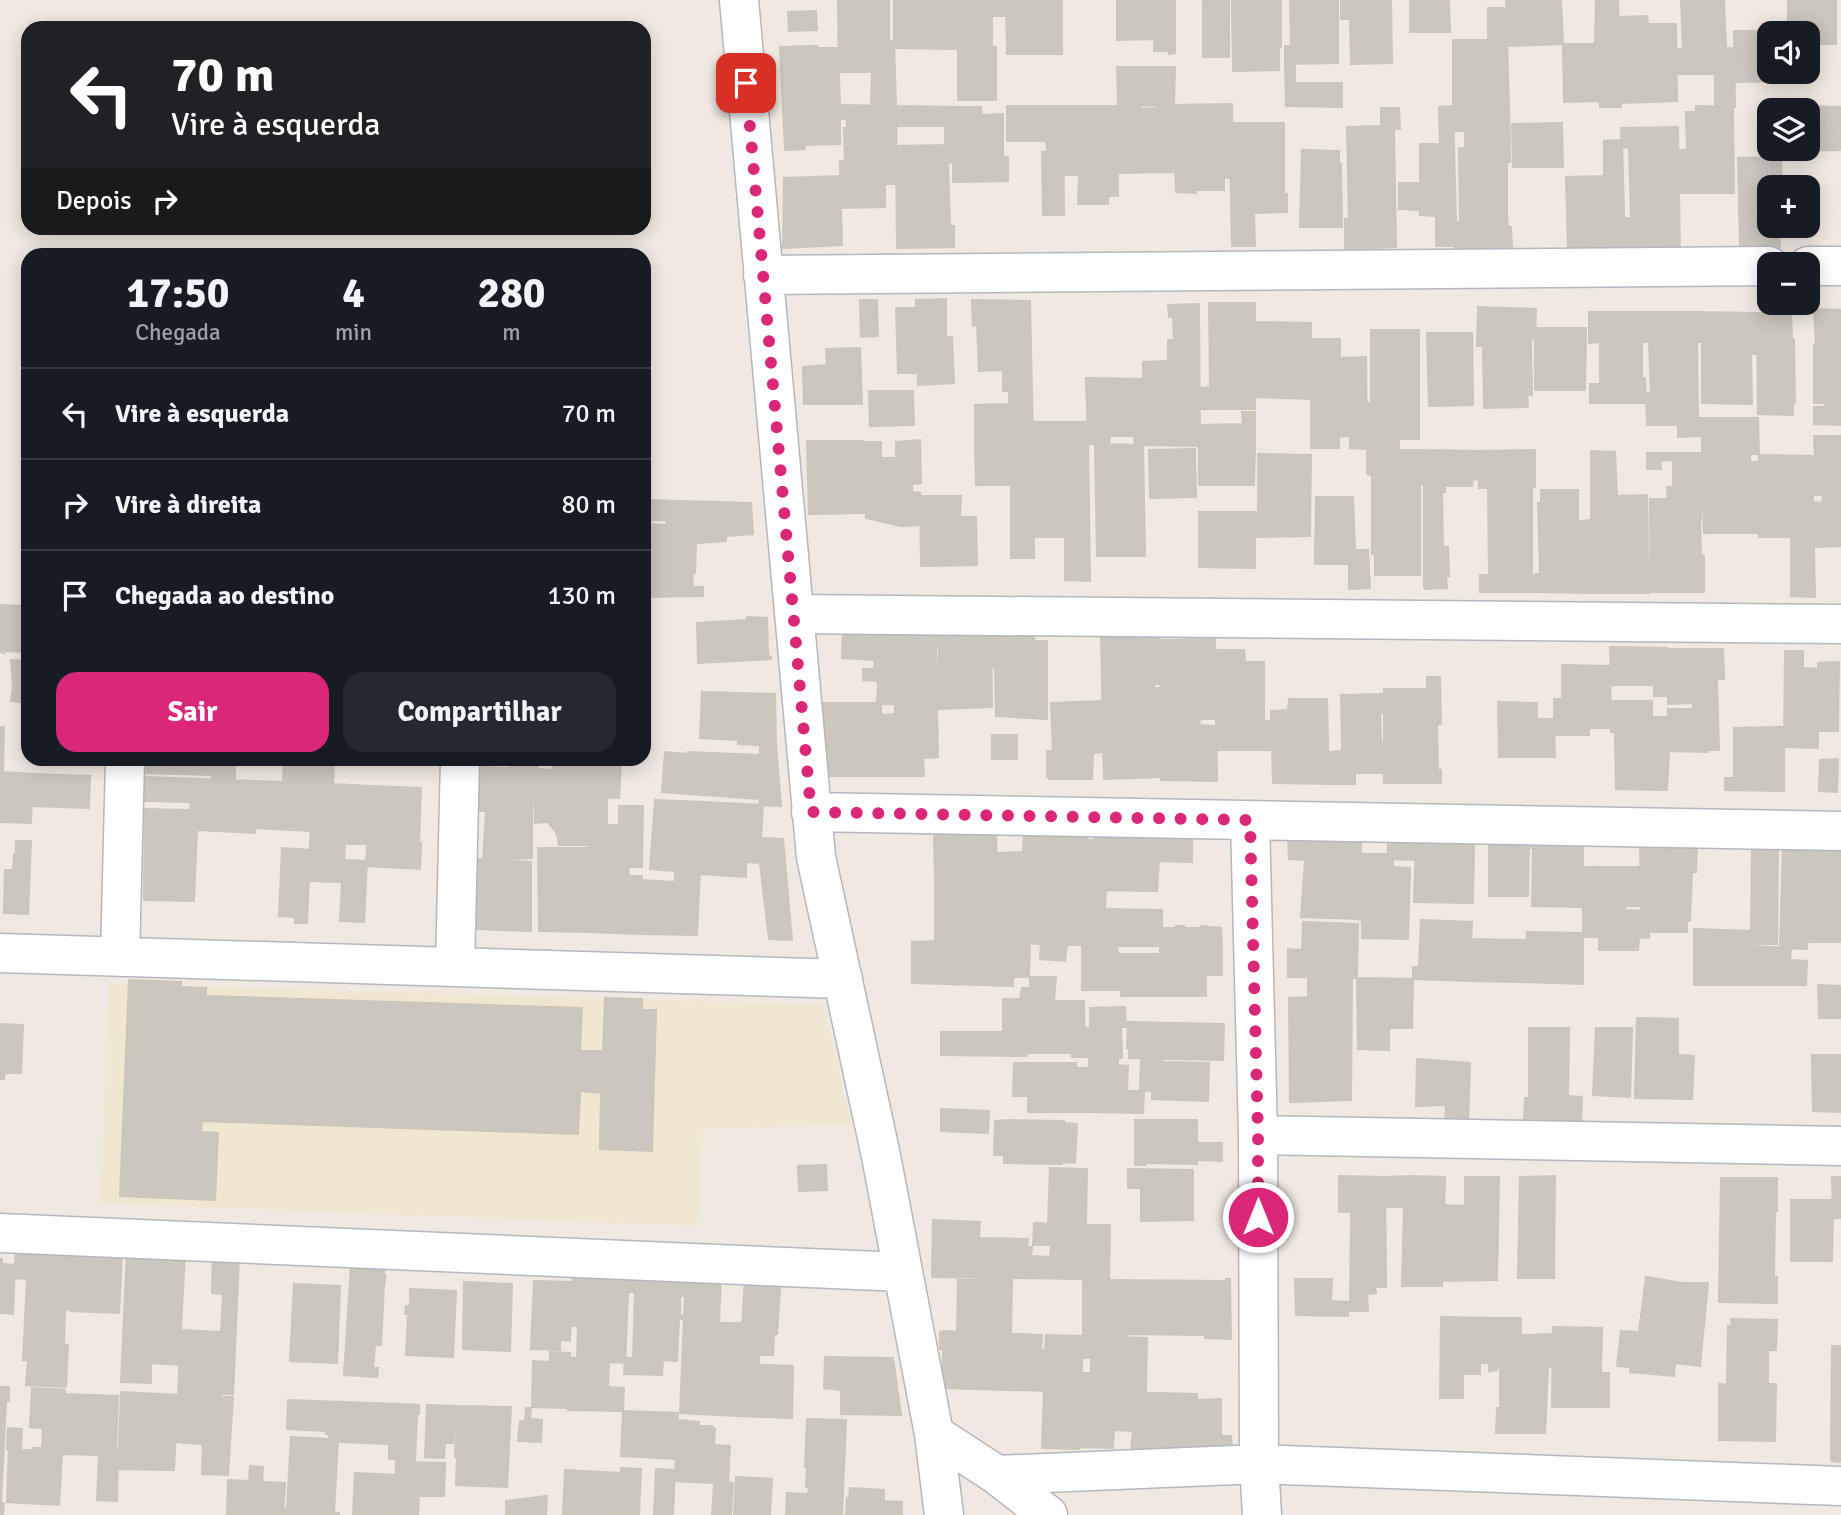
<!DOCTYPE html>
<html lang="pt">
<meta charset="utf-8">
<style>
body{margin:0;font-family:Signika,sans-serif;background:#242831;color:#f1f3f6;height:100vh;display:flex;flex-direction:column;font-size:26px;white-space:nowrap}
*{box-sizing:border-box;margin:0}
p{font-size:23px;color:#9ea1a6}
.icon{flex:none;width:38px;height:38px;fill:none;stroke:currentColor;stroke-width:2;stroke-linecap:round;stroke-linejoin:round}
.map{position:relative;flex:1;overflow:hidden}
.details{position:absolute;left:21px;top:248px;width:630px;height:518px;display:flex;flex-direction:column;background:#171b24;border-radius:21px;box-shadow:0 4px 18px #0003}
.details>*{flex:none}
.top-card{position:absolute;left:21px;top:21px;width:630px;height:214px;border-radius:21px;box-shadow:0 4px 18px #0003;background:#202124;color:#fff;overflow:hidden}
.fabs{position:absolute;left:1757px;top:21px;display:grid;gap:14px}
.fabs a{display:grid;place-items:center;width:63px;height:63px;border-radius:14px;background:#171b24;box-shadow:0 4px 18px #0003;font-size:35px}
.pin{position:absolute;display:grid;place-items:center;width:60px;height:60px;color:#fff;margin:-30px;border-radius:14px;box-shadow:0 4px 10px #0006}
.me{position:absolute;width:77px;margin:-38px;rotate:0deg;stroke-linejoin:round;filter:drop-shadow(0 0 5px #0008)}
.turn{display:flex;align-items:center;gap:24px;height:147px;padding:0 35px;font-size:32px}
.turn .icon{width:91px;height:91px;stroke-width:2.5}
.turn b{display:block;font-size:49px;line-height:60px}
.then{display:flex;align-items:center;height:66px;padding:0 35px;background:#0003;gap:14px;font-size:26px}
.eta{display:flex;justify-content:space-evenly;align-items:center;height:119px;text-align:center}
.eta b{font-size:42px;font-weight:700;line-height:49px}
.primary-button{display:flex;gap:14px;margin-top:auto;padding:14px 35px}
.primary-button a{flex:1;height:80px;border-radius:21px;background:#db2777;color:#fff;font-size:28px;font-weight:700;line-height:80px;text-align:center}
.primary-button a+a{background:#242831;color:#f1f3f6}
ul{padding:0;list-style:none}
li{display:flex;align-items:center;gap:21px;height:91px;padding:0 35px;border-top:2px solid #363941}
li div{flex:1}
li b{display:block;font-size:26px}
li em{font-style:normal}
.map>svg:first-child{display:block}
.education{fill:#f0e6d1}
.building{fill:#cbc7bf;stroke:#cbc5ba;stroke-width:2}
.lines{fill:none;stroke-linecap:round;stroke-linejoin:round}
.minor-casing{stroke:#b4b7c1;stroke-width:41}
.minor{stroke:#fff;stroke-width:38}
.route{stroke:#db2777;stroke-width:12;stroke-dasharray:0 21.6}
</style>
<div class="map">
<svg width="1841" height="1515" viewBox="0 0 1841 1515">
<rect width="100%" height="100%" fill="#efe9e1"/>
<path class="education" d="M109 984 823 1005 851 1124 702 1129 698 1226 100 1203Z"/>
<path class="building" d="M838 0H889V41L894 42 896 106H871L872 72H839Z
M894 0H951V49L894 48Z
M951 0H1006V16H992V47L951 49Z
M1006 0H1062V54H1007Z
M1117 0H1175V53L1169 54 1168 51H1154V39L1117 40Z
M1203 0H1229V57H1203Z
M1232 0H1281V47H1279V70L1233 71Z
M1290 0H1338V63L1285 64V46H1291Z
M1341 0H1391L1392 63 1351 64 1350 19H1341Z
M1410 0H1449L1450 32H1410Z
M1506 0H1561L1563 44 1508 46Z
M1596 0H1618L1621 107H1600V101L1564 102 1563 44H1595Z
M1681 0H1724L1726 48 1683 49Z
M1788 0H1836V44H1808V33H1788Z
M1488 8H1506L1509 107 1453 106V40H1488Z
M816 11 817 30 789 31 788 12Z
M1647 16 1648 24H1676L1677 101 1621 103 1618 17Z
M1734 31H1788V33H1769V72H1784V78H1777L1778 81 1735 82Z
M817 46V48H838L840 106 783 109 780 47Z
M958 47H996V100H958Z
M1734 48 1735 107H1715V74H1677V49Z
M1285 64H1295V83H1342V107L1286 106Z
M1117 67H1175L1174 105 1118 106Z
M1232 104V151L1230 150V178L1224 177V190H1196V193L1176 192 1174 105Z
M840 105 896 106 897 184H885V207L841 208 840 161 845 162 844 128H847V119H840Z
M1157 105H1174L1175 172 1118 173V106H1141V109L1157 108Z
M840 106V144L804 145 805 149 785 150 783 109Z
M896 106 953 107V162L948 163 950 226H954V247L897 248 896 146 945 145V126H897Z
M1007 106H1063L1064 215H1043L1042 152H1047L1046 141H1007Z
M1063 106H1118V196H1108V204H1078L1079 175H1064Z
M1453 106 1456 222 1455 246H1436V216L1420 215V210L1399 209V183H1420V144H1440L1439 107Z
M1453 106 1509 107 1510 162H1507V215L1508 227H1511L1512 248 1455 249 1456 222H1460L1459 148H1465V131H1454Z
M1696 106 1733 107 1734 193H1679L1678 150H1687L1686 112H1696Z
M1789 106 1841 107V150L1789 151V149H1808V110H1789Z
M953 107H981L982 115 1003 114V156L1008 157V181L953 182Z
M1381 108H1399L1400 129H1394L1396 247 1345 249V219H1349L1347 127 1381 126Z
M1232 123H1284V195L1287 194V212L1254 213 1255 246H1232L1230 150 1232 151Z
M1562 123 1563 167H1513L1512 124Z
M1678 127 1680 256 1632 258V247H1625L1624 218H1631L1629 147 1622 148 1621 128Z
M1622 140 1625 247 1568 248 1566 177 1604 176V141Z
M1302 150 1339 151V164H1341L1342 227H1300Z
M1781 157 1782 187H1769V226H1779L1780 247H1740L1738 158Z
M840 176 842 245 783 248 784 178Z
M946 299V337H952L954 383 918 385 916 300Z
M860 300H877L878 336 861 337Z
M972 300 1030 301 1033 441 975 440V405L1009 404V391H1003V370L979 371 977 325 973 326Z
M1209 303H1255V409H1200L1199 388 1210 387Z
M1199 304 1200 446 1143 445V362L1168 361V340H1174L1173 316 1169 317 1168 305Z
M1478 307 1536 309 1535 339 1531 338 1532 395 1527 394 1528 407 1484 408 1483 346H1477Z
M896 308H916L918 373H898Z
M1814 309 1841 310V344H1816Z
M1589 312H1645V342H1642V378H1645L1646 403H1590V384H1600V342L1589 343Z
M1645 312H1702V342H1697L1698 418H1702V436L1678 437V425H1647L1646 393H1651L1649 342H1645Z
M1702 312 1757 313 1758 354H1751L1752 404 1702 403Z
M1757 313H1791L1792 338 1794 339 1795 402 1793 401V415L1758 414Z
M1255 322 1311 323V399L1255 397Z
M1535 328H1586L1585 390H1535Z
M1371 330H1419V439H1399V449H1367L1366 403H1371Z
M1427 333H1472L1473 405 1429 406Z
M1311 339H1340L1339 448H1311Z
M1816 344H1841V425L1814 424V407H1825V403H1814V345Z
M860 348 862 404H804L803 367 827 365 826 349Z
M1366 357 1367 449 1350 448V436L1339 437V358Z
M1086 378 1143 379V445H1135L1134 436H1110L1109 444H1088Z
M869 391H913L914 425 870 426Z
M1242 412H1255V445H1199L1200 425 1243 424Z
M1702 418H1758L1759 454 1702 453Z
M1032 422H1087L1088 445 1032 444Z
M1814 436H1841V459L1815 458Z
M920 440 921 483 912 484V492L920 493 921 525 901 526 866 518 864 442H881V458H896V442Z
M807 441H863L866 513 809 514Z
M975 441H1033L1034 558H1011V485H976Z
M1032 444 1088 445 1090 581 1065 580V537H1033Z
M1095 444 1143 445 1145 556H1097Z
M1199 445H1255L1254 485H1199Z
M1195 449 1196 497 1150 498 1149 450Z
M1367 449 1424 450V484H1420V575H1375V553L1372 554V475L1367 474Z
M1424 450 1478 451V480L1473 479 1472 486H1445V492H1442L1443 547H1448L1449 576H1446L1447 588 1425 589 1424 587Z
M1535 450V487H1532V575H1536V592H1480V575H1489L1488 488H1479L1478 451Z
M1591 451 1615 452 1617 496 1647 495 1649 593H1591Z
M1647 453H1702L1703 505H1701V520H1700L1701 556H1704V592H1651L1650 499H1668L1667 487H1673V460L1660 461 1661 469H1647Z
M1702 453 1750 454V462H1759L1760 533H1704Z
M1258 454 1311 455 1310 536 1255 537V512H1258Z
M1759 455 1815 456 1816 495H1813V502L1815 597 1791 596V537H1759Z
M1815 458 1841 459V546L1815 547 1813 502 1822 503 1823 495H1816Z
M1541 490H1578V521L1591 520V593L1536 592V574H1540L1538 503H1541Z
M920 496H961L960 517H976L977 565 921 566Z
M1316 497H1353L1355 550H1368L1370 588 1349 589V564H1315Z
M644 500 751 503 753 534 726 536V541L696 543 695 573 692 572 693 587H703V596L644 597V524L667 525 666 520H644Z
M1199 512H1255V568L1199 567Z
M0 605 28 606V652L4 651V653L0 652Z
M747 617 767 618 768 656 771 657V659L698 663 697 623 747 620Z
M843 630H936L937 705 877 704 878 681 863 680V669H874L875 660 842 658Z
M936 630H991L992 707 938 709 939 646H936Z
M991 632 1035 633 1034 641H1047V719L996 716 995 667H991Z
M1101 636H1160V684H1154V688H1160L1161 777 1104 779Z
M1215 639 1216 719H1200L1199 725 1216 726 1217 781 1161 780 1160 640Z
M1610 647 1667 648 1668 696H1654V685H1611Z
M1667 649H1723L1724 679H1717L1719 750H1708V752L1669 751 1668 709H1693V703L1668 704Z
M1216 650H1244L1245 662H1264V721H1271L1272 750H1216Z
M1785 651H1803V668L1818 669V663L1839 662 1838 731H1818V748L1784 747Z
M11 660 26 661 27 669H28V705H24V703L11 701 13 686Z
M1562 665 1610 666 1611 728H1589V735H1554V699H1562Z
M1427 677H1440L1441 724H1437L1438 771 1441 770V783H1384V689H1427Z
M702 692 775 694 776 746 738 744V740L700 738Z
M1384 694V713H1380L1381 742H1384V773H1355V784H1329L1328 752 1342 751 1341 695Z
M1289 699H1327L1329 784 1273 783 1271 711 1288 710Z
M1103 701 1104 752 1093 753 1092 779H1049V777H1047V751H1053L1051 703Z
M1611 701H1652V717H1668L1669 753 1667 790 1616 789 1615 732H1611Z
M1498 702 1537 703V719H1554L1555 757H1499Z
M823 703H881V715L895 714V704L937 705 938 757 923 758 924 776H831L826 770Z
M0 727H4L3 772H0Z
M1784 727V791L1725 790V778H1734V728Z
M992 735H1017V759H992Z
M760 745 776 746 781 806 759 805 760 799 662 792 665 752 688 754V752L760 755Z
M1838 759 1837 792 1819 791 1820 760Z
M143 760H235V780L212 779V775L142 773Z
M284 760H334L333 784 283 782Z
M353 760H402V765L353 763Z
M553 760H621L619 798 480 790 481 767 510 768V761L538 762V769L553 770Z
M0 772 33 774 31 823 0 822Z
M33 774 90 776 89 808 32 806Z
M145 777 199 779 194 901 144 900 145 809 190 810 191 802 145 801Z
M199 779 256 781 255 833 198 830Z
M256 781 312 783 310 831 254 828Z
M312 783 370 786 367 844H345L344 860 367 861 364 922 340 921 342 882 309 881Z
M370 786 421 788 419 844 421 843 420 869 366 866Z
M480 790 532 793V858L510 859V861L483 860 486 811H479Z
M534 793 588 796 589 845H559L557 834 548 822 535 823Z
M588 796H607V825H619V806H643L642 867H628L629 876H642V934L589 932Z
M655 800 703 802 697 935 642 934V880L675 882V871L650 869Z
M703 802 763 805 761 838 783 839 792 940 769 939 760 863 746 862V877L700 874Z
M934 825 996 826 997 888 935 887Z
M1095 831 1192 835V862L1159 861 1157 891 1082 890 1081 833 1087 834V840H1095Z
M1024 832 1081 833 1082 890 997 888V853L1023 852Z
M1288 837 1331 839 1332 843H1342L1343 837H1361L1359 919 1301 917 1305 860 1289 859Z
M1388 840H1416L1415 860 1393 859V867L1410 868 1408 939 1362 938V921L1359 919 1360 854H1388Z
M1416 840H1474L1473 903 1414 902Z
M16 841H31L28 914 4 913 5 870H13L14 854 16 855Z
M1640 841 1697 844 1696 872H1692L1690 921H1687V932H1649V938L1639 937 1641 906Z
M1489 843H1529L1528 896H1489Z
M1529 843H1583V907L1532 906 1533 848H1529Z
M1752 844H1778L1777 944H1751Z
M1841 844V942H1808L1809 845Z
M1783 845H1809L1807 949 1780 948Z
M282 848 310 850 307 923H295V917L279 916Z
M538 848H589V932L539 931Z
M478 859 531 862V931L475 929Z
M1583 867H1599L1598 937H1583Z
M1599 867H1640L1641 906H1625V910L1641 911 1638 950H1599Z
M935 887 1082 890V945L935 941Z
M1082 890H1106L1105 909 1162 910V928H1176V926H1184L1183 928H1201V926L1221 928 1222 947 1082 945Z
M1421 920 1472 922 1470 981 1413 979V967H1419Z
M1303 922 1358 924 1357 978 1288 977V949L1302 950Z
M1694 929 1751 931V946L1791 948 1790 960 1807 961 1806 985H1694Z
M1527 932 1583 933V984L1525 982Z
M1472 939 1526 940 1525 982 1470 981Z
M941 941 1030 943 1029 977H1013V986L912 983V942Z
M1041 944 1067 945 1065 961 1040 959Z
M1082 945H1117L1118 954H1160V946L1222 947V975H1206V996H1121L1122 990H1082Z
M1030 977H1056L1054 1000H1020L1022 988H1030Z
M1308 978H1352L1351 1100 1290 1102 1289 998 1308 997Z
M1357 978 1413 979 1412 1028H1389V1050L1358 1049Z
M129 980 181 982V987L206 988V996L582 1008 580 1051H603L605 998 642 999V1010H656L652 1151 600 1149 601 1093 580 1091 578 1134 202 1121 201 1132 218 1133 215 1200 120 1196Z
M1818 985 1841 986V1018H1819Z
M1003 999 1084 1001 1085 1057H1072V1053H1027L1026 1056 941 1055V1032H1003Z
M1125 1007 1126 1027H1121L1122 1058 1085 1057 1084 1027 1090 1028V1008Z
M1637 1018 1678 1019V1055L1694 1056 1692 1099 1635 1098Z
M1128 1022 1224 1024 1223 1060 1129 1058V1048H1127Z
M0 1024 23 1025 21 1073H5L4 1079H0Z
M1529 1028H1569L1568 1096 1582 1097 1581 1124 1524 1123 1525 1098H1529Z
M1596 1028H1632L1630 1097 1593 1095Z
M1812 1055H1841V1112L1813 1111Z
M1085 1057 1118 1058V1065L1128 1066 1127 1091H1144L1143 1113 1088 1112 1089 1058Z
M1141 1059H1163L1162 1062 1209 1063 1208 1101 1152 1099V1091L1140 1090Z
M1417 1059 1470 1063 1468 1125H1445L1446 1105 1416 1106Z
M1014 1063H1076V1068H1089L1088 1112H1028V1096H1013Z
M941 1109 989 1111 988 1133 941 1131Z
M1008 1120 1064 1121V1123L1077 1124 1075 1163 1062 1162V1164L1004 1163V1155H994L995 1121Z
M1135 1120H1197V1143H1222V1161L1197 1160V1164L1145 1163V1165H1135Z
M826 1165 827 1190 799 1191 798 1166Z
M1050 1168 1087 1169 1086 1224H1048Z
M1128 1169 1193 1170V1220L1141 1221V1188H1128Z
M1339 1176 1385 1177 1386 1287H1375L1376 1293 1367 1294 1368 1311H1350L1351 1212H1339Z
M1412 1176 1445 1177 1442 1286H1402L1404 1207H1386L1385 1177Z
M1555 1176 1554 1278H1518L1520 1177Z
M1465 1177H1499L1497 1280 1442 1281 1444 1205 1465 1206Z
M1832 1177H1841V1218H1833Z
M1721 1178H1777V1211H1775L1774 1277H1777V1303L1719 1302Z
M1791 1200H1833L1832 1261H1791Z
M933 1220 980 1222 979 1238 1028 1239 1027 1247H1032L1031 1256 1050 1257 1051 1245H1033L1034 1223 1083 1225V1279L932 1277Z
M1083 1225H1110L1109 1283H1083Z
M16 1249 73 1250 70 1310 65 1309 64 1345H68L66 1387 26 1385 28 1360H23L27 1279 14 1278Z
M73 1250 122 1252 119 1313 70 1311Z
M127 1252 185 1253 179 1365 151 1363V1383L121 1382Z
M213 1255 239 1258 233 1394H221L220 1397 178 1395 181 1330 221 1332 223 1294 212 1293Z
M0 1259H2V1264L15 1265 13 1314 0 1313Z
M351 1267 385 1269 384 1275 386 1276 384 1285 381 1345H375L373 1368H378L377 1377 344 1375Z
M573 1267 629 1270 625 1363 609 1362 608 1385 589 1384V1386L624 1388 623 1411 568 1410 570 1358H577L578 1326H571Z
M629 1270 686 1272 685 1296H680V1315H684V1319H679L677 1361 663 1360 662 1375 624 1374 625 1358H633L635 1292H628Z
M686 1272 721 1275 719 1323H742L737 1416 680 1413Z
M781 1275 777 1334H774L773 1355H759V1363L740 1362 745 1277Z
M1646 1277 1682 1283H1708L1700 1366 1675 1363 1674 1376 1630 1372V1367L1617 1366 1621 1331 1639 1332Z
M1012 1279 1011 1333 957 1332 958 1280Z
M1226 1279H1230L1231 1339 1205 1338V1335L1127 1334V1337L1083 1336V1283H1109V1280L1227 1281Z
M1295 1279H1332L1331 1301 1348 1302V1316L1296 1315Z
M534 1281 573 1282 570 1341 560 1340V1350L531 1349Z
M464 1282 512 1284 510 1351 463 1349Z
M294 1284 340 1286 337 1363 290 1361Z
M410 1289 456 1291 453 1357 406 1355 408 1314H405L406 1306H410Z
M1441 1317 1497 1318V1370L1489 1371V1363H1480V1374H1463V1398H1440Z
M1497 1318H1521V1335L1553 1334V1367H1548L1545 1433H1496L1497 1408H1500V1367H1497Z
M1731 1319 1777 1320 1776 1350H1768V1384H1776L1775 1441 1719 1440V1384L1727 1385 1728 1326H1732Z
M1553 1327 1602 1328 1601 1373H1609V1407H1552Z
M943 1331 1042 1335 1041 1350H1045L1046 1335 1083 1336 1081 1392 943 1388V1349H940V1332Z
M1083 1336 1147 1338 1146 1392H1081V1373H1091V1358H1082Z
M1832 1346H1841V1462L1832 1461 1831 1459Z
M550 1352 570 1353 568 1408 532 1407 533 1361 550 1362Z
M825 1357 893 1358 901 1415 841 1414V1390L824 1388Z
M740 1364 793 1366 792 1418 737 1416Z
M0 1387H9V1401H6L1 1503H4L3 1515H0Z
M32 1388 65 1390V1394L118 1396 116 1448H118L117 1501 97 1500 99 1455 62 1454 59 1505 7 1502 9 1449H7L8 1428 22 1429 21 1450H33V1448H42L43 1428 30 1427Z
M1044 1390 1081 1392 1079 1449 1042 1448Z
M121 1392 178 1395 174 1470 118 1469Z
M1081 1392H1116L1113 1448 1079 1447Z
M1116 1392 1197 1394V1400L1221 1399V1436H1231L1232 1450 1131 1449 1133 1431 1114 1430Z
M178 1395 233 1397 228 1475 202 1474 203 1444 175 1442Z
M288 1400 343 1402 341 1442 338 1441 334 1513H339V1515H283L284 1509H287L291 1437 329 1439V1434H326V1431L287 1429Z
M343 1402 399 1404 397 1459H389V1444L341 1442Z
M399 1404 419 1405V1414H417L415 1462H396Z
M427 1405 455 1406 453 1443H445L444 1458 425 1457Z
M455 1406 511 1407 507 1487 456 1485 457 1457H455L456 1431 454 1430Z
M526 1408H531L530 1419 542 1420 541 1442 518 1441 520 1421H525Z
M623 1411 678 1413 676 1459 621 1456Z
M807 1419 846 1420 842 1515H786L787 1493 808 1494 809 1487H806L807 1467H805Z
M677 1420 699 1422V1426H712L715 1429 714 1445 730 1446 728 1482 733 1483 731 1515H712L714 1483 675 1481Z
M396 1462 445 1463 444 1496 395 1494Z
M250 1466 263 1467 262 1482 285 1483 283 1515H227L228 1480 249 1481Z
M621 1468 641 1469 639 1515H618Z
M656 1469 675 1470 673 1515H654Z
M565 1470 620 1473 618 1515H563Z
M355 1473 396 1475 394 1515H353Z
M736 1477 772 1479 770 1515H734Z
M850 1488 884 1490V1501L902 1502V1515H846L847 1498 849 1499Z
M395 1494 419 1495 418 1515H394Z
M547 1496 546 1515H506V1501Z"/>
<g class="lines">
<g class="minor-casing">
<path id="minor" d="M739 0 816 857 881 1156 934 1434 944 1515
M1808 266H1841
M763 275 1769 266
M794 614 1841 624
M811 812 1841 831
M1250 820 1258 1135 1259 1464 1262 1515
M0 953 843 979
M120 957 125 760
M455 967 460 760
M1258 1135 1841 1146
M0 1233 903 1272
M934 1434 997 1475 1048 1515
M997 1475 1259 1464 1841 1486"/>
</g>
<use href="#minor" class="minor"/>
</g>
<g class="lines">
<path class="route" d="M746 83 811 812 1250 820 1258 1135V1217"/>
</g>
</svg>
<div class="fabs">
<a><svg class="icon" aria-label="sound" viewBox="0 0 24 24"><path d="M4 9h4l5-4v14l-5-4H4zM17 9q2 3 0 6"/></svg></a>
<a><svg class="icon" aria-label="layers" viewBox="0 0 24 24"><path d="M12 4l9 5-9 5-9-5zM3 14l9 5 9-5"/></svg></a>
<a>+</a>
<a>−</a>
</div>
<div class="pin" style="left:746px;top:83px;background:#d93025"><svg class="icon" aria-label="arrive" viewBox="0 0 24 24"><path d="M6 21V4h12l-3 4 3 4H6"/></svg></div>
<svg class="me" style="left:1258px;top:1217px" viewBox="-20 -20 40 40"><circle r="17" fill="#db2777" stroke="#fff" stroke-width="3"/><path d="M0-11L8 9 0 5-8 9z" fill="#fff"/></svg>
<div class="top-card">
<div class="turn"><svg class="icon" aria-label="left" viewBox="0 0 24 24"><path d="M17 20v-9H6M10 6l-5 5 5 5"/></svg><div><b>70 m</b>Vire à esquerda</div></div>
<div class="then">Depois<svg class="icon" aria-label="right" viewBox="0 0 24 24"><path d="M7 20v-9h11M14 6l5 5-5 5"/></svg></div>
</div>
<section class="details">
<div class="eta">
<div><b>17:50</b><p>Chegada</p></div>
<div><b>4</b><p>min</p></div>
<div><b>280</b><p>m</p></div>
</div>
<ul>
<li><svg class="icon" aria-label="left" viewBox="0 0 24 24"><path d="M17 20v-9H6M10 6l-5 5 5 5"/></svg><div><b>Vire à esquerda</b></div><em>70 m</em></li>
<li><svg class="icon" aria-label="right" viewBox="0 0 24 24"><path d="M7 20v-9h11M14 6l5 5-5 5"/></svg><div><b>Vire à direita</b></div><em>80 m</em></li>
<li><svg class="icon" aria-label="arrive" viewBox="0 0 24 24"><path d="M6 21V4h12l-3 4 3 4H6"/></svg><div><b>Chegada ao destino</b></div><em>130 m</em></li>
</ul>
<div class="primary-button"><a>Sair</a><a>Compartilhar</a></div>
</section>
</div>
